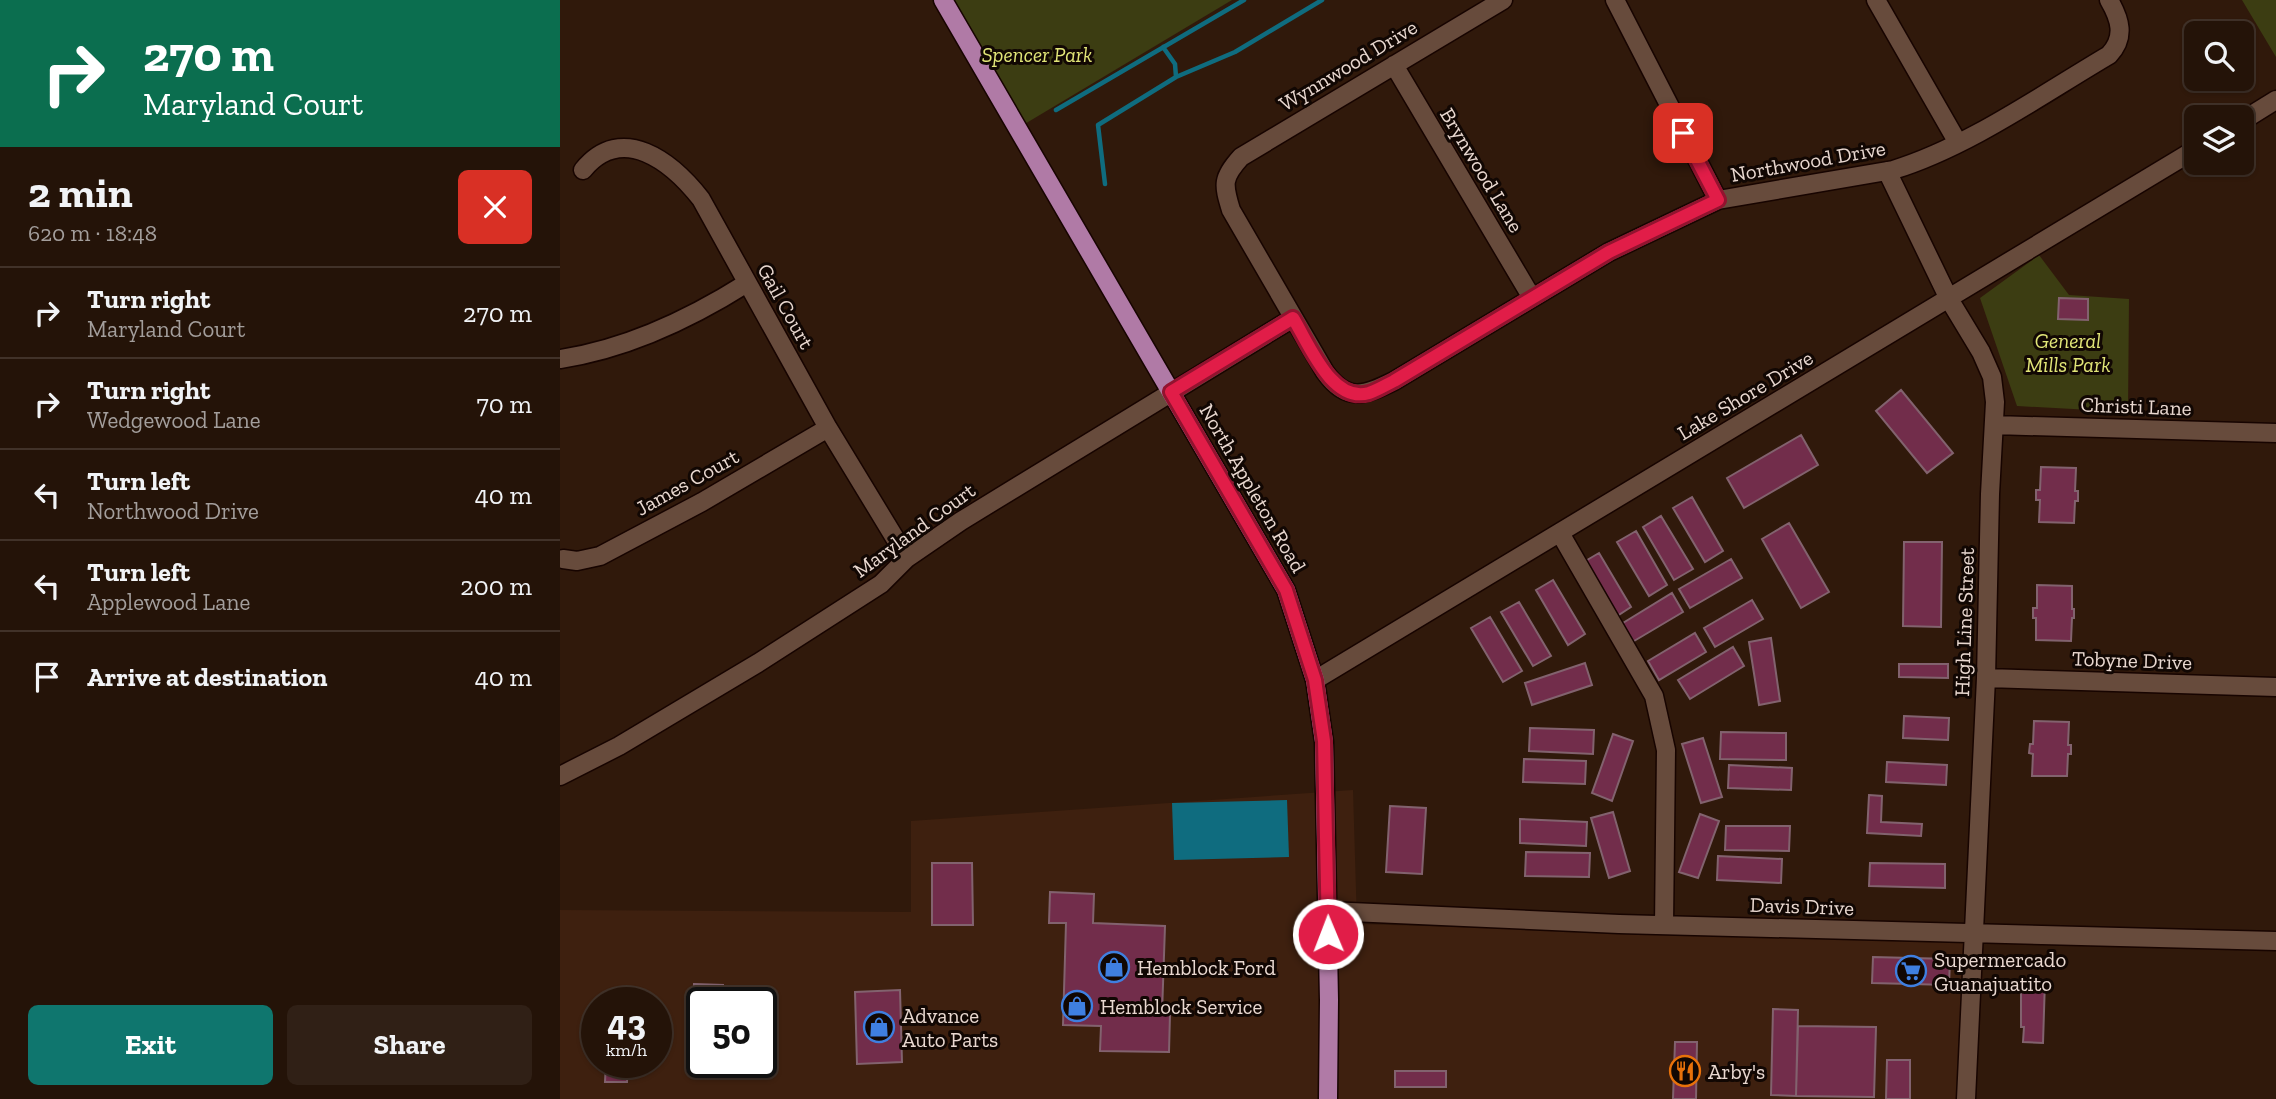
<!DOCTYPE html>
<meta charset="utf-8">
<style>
body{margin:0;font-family:"Zilla Slab",serif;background:#302016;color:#f1f3f6;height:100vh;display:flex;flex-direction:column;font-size:26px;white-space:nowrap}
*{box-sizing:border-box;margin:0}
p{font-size:23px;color:#a39e9c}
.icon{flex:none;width:38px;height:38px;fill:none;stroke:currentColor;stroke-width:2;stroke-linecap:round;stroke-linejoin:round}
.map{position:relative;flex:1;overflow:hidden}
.side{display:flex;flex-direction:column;background:#241308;width:560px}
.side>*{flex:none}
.guide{background:#0b6e4f;color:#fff;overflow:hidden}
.buttons{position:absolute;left:1624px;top:21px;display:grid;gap:14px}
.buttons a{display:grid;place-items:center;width:70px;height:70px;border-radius:10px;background:#241308;box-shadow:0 2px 5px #0004,0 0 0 2px #413229;font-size:35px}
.speed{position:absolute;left:21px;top:987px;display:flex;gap:14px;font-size:35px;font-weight:700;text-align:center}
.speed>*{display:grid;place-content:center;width:91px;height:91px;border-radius:50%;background:#241308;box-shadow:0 2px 5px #0004,0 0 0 2px #413229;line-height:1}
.speed small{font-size:18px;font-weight:400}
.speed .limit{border:4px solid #111;border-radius:10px;background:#fff;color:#111}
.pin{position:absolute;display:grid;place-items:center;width:60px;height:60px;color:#fff;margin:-30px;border-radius:14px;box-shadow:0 4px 10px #0006}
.me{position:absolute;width:77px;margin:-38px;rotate:359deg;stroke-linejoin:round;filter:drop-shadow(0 0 5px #0008)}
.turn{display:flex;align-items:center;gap:24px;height:147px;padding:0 28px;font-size:32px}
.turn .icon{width:91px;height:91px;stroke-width:2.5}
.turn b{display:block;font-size:49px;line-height:60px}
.round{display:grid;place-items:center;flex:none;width:74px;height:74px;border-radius:10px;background:#302016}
.overview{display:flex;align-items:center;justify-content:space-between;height:119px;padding:0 28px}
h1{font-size:42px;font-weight:800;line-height:52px}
.cta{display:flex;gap:14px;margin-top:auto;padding:14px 28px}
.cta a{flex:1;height:80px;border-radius:10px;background:#0f766e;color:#fff;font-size:28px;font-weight:800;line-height:80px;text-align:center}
.cta a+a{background:#302016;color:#f1f3f6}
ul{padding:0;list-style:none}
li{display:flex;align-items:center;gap:21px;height:91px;padding:0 28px;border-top:2px solid #413229}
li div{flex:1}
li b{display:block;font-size:26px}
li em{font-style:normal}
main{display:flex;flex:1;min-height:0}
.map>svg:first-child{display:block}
.built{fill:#3e200f;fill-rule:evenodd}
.green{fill:#3c3d12}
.water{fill:#0f6c7f}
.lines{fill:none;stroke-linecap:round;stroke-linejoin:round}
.stream{stroke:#0f6c7f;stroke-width:4.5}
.building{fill:#722d4b;stroke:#82626e;stroke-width:2}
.minor-casing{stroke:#170400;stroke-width:21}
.major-casing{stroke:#170400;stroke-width:21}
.minor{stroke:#674b3c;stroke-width:18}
.major{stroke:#b07aa6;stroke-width:18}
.route-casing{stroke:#92132f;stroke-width:18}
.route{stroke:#e11d48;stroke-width:12}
.labels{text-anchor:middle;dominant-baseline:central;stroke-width:6;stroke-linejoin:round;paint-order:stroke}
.park-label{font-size:21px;font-style:italic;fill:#e2e678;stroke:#110703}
.street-label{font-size:21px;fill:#e9d8d0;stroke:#110703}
.poi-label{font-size:21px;fill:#e9d8d0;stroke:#110703;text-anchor:start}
</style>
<main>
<section class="side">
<div class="guide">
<div class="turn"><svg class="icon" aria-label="right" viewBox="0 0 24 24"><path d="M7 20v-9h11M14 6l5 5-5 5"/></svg><div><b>270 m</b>Maryland Court</div></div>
</div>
<div class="overview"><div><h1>2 min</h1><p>620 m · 18:48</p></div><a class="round" style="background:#d93025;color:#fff"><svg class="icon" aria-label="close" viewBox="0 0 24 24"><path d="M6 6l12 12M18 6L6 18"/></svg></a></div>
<ul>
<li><svg class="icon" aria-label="right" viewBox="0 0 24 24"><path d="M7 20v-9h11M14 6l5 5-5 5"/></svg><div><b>Turn right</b><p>Maryland Court</p></div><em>270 m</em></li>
<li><svg class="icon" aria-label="right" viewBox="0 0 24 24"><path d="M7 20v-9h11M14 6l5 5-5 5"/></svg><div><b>Turn right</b><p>Wedgewood Lane</p></div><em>70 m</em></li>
<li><svg class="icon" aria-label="left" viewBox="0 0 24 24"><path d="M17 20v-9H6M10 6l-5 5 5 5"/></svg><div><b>Turn left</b><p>Northwood Drive</p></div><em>40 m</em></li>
<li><svg class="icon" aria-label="left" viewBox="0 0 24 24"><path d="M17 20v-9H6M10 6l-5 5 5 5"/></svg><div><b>Turn left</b><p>Applewood Lane</p></div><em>200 m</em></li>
<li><svg class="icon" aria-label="arrive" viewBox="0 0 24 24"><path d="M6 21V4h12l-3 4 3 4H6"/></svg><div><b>Arrive at destination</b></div><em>40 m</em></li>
</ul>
<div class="cta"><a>Exit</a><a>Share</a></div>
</section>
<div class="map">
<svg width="1716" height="1099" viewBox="0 0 1716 1099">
<rect width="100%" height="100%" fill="#30190b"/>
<path class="built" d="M793 790 797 924 1404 942 1398 1099H0V910L351 912V821ZM37 1003H96V1062H37ZM142 1003H201V1062H142Z"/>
<path class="green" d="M384 0H672L458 128Z
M1682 0H1716V57Z
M1479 255 1509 295 1569 299 1568 412 1457 406 1420 298Z"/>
<path class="water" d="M727 800 729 857 614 860 612 803Z"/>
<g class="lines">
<path class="stream" d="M603 47 615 64 616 77
M496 110 684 0
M545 184 538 125 616 77 675 52 762 0"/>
</g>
<path class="building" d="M1499 298 1528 299V320L1498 319Z
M1341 390 1393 453 1367 473 1316 411Z
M1241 435 1258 465 1184 508 1167 478Z
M1481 467 1516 468 1515 491H1518V501H1515L1514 523 1479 522 1480 500H1476V490H1480Z
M1132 497 1163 551 1145 562 1113 508Z
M1101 516 1133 569 1114 580 1083 527Z
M1229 523 1269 592 1241 608 1202 539Z
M1076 531 1107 585 1089 596 1057 542Z
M1344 542H1382L1381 627 1343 626Z
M1039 553 1071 607 1054 618 1022 563Z
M1171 559 1182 578 1130 608 1119 589Z
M993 580 1025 634 1008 645 976 590Z
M1477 585 1512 586V609H1514V618H1512L1511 641 1476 640V618H1473V608H1477Z
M1112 593 1123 612 1069 644 1058 626Z
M1192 600 1203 619 1155 647 1144 628Z
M959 602 991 656 973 666 941 612Z
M930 617 962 671 943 682 911 628Z
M1135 633 1146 652 1099 680 1088 661Z
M1211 638 1220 701 1199 705 1189 642Z
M1173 647 1184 666 1130 699 1118 680Z
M1025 663 1032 685 972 705 965 683Z
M1339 664H1388V678L1339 677Z
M1344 716 1389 718 1388 740 1343 738Z
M1474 721 1509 722 1508 745H1511V754H1508L1507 776H1472L1473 754 1469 753 1470 744H1473Z
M970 728 1034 730 1033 754 969 751Z
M1161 732 1226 733V760L1160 759Z
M1053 734 1073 741 1052 801 1032 793Z
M1143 738 1162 797 1141 803 1122 744Z
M964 759 1026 761 1025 784 963 782Z
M1327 762 1387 765 1386 785 1326 782Z
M1169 765 1232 768 1231 790 1168 788Z
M1309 795 1322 796 1321 822 1362 824 1361 836 1307 833Z
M830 806 866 808 862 874 826 872Z
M1053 812 1070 871 1049 878 1031 818Z
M1140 814 1159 821 1138 878 1119 872Z
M960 819 1027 822 1026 846 960 843Z
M1166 826H1230L1229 851 1165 850Z
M966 852 1030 853 1029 877 965 876Z
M1158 856 1222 859 1221 883 1157 880Z
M372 863H412L413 925H372Z
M1310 863 1385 864V888L1309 886Z
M490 892 534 894 533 923 605 926 602 1014H610L609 1052 540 1051 541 1026 503 1025 506 923H489Z
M1313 957 1390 959 1389 985 1312 983Z
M1461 979 1485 980 1483 1043 1463 1042 1464 1027H1461Z
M134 984 163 985 162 1003H142V1037L131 1036Z
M340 990 342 1062 297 1064 295 992Z
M1213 1009 1238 1010 1236 1096 1211 1095Z
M1238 1026 1316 1027 1314 1097 1236 1096Z
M1115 1042H1137L1136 1099H1113Z
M1327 1060H1350V1099H1326Z
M46 1062H68L67 1082H45Z
M835 1071H886V1087H835Z"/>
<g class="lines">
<g class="minor-casing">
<path id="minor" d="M943 0 681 157C662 178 663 184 671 210L765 372C787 403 805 395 834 381L1049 252 1158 200 1333 170C1408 147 1481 95 1549 55 1566 37 1560 19 1549 0
M1055 0 1158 200
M1316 0 1398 143
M834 65 972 298
M1682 121 1716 100
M23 170C62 122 112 162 141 199L268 428 347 558
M1327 171 1389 299 1421 352 1432 377 1435 402 1430 494 1426 678 1406 1099
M0 359C67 349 130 319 187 283
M1434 425 1716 433
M1000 533 1094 696 1106 750 1104 925
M3 559 17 561 40 556 142 502 268 428
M1426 678 1716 687
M755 680 1636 149
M0 776 59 746 198 663 321 584 347 558 401 521 733 318
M768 911 1059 924 1716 941"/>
</g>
<g class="major-casing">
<path id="major" d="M383 0 726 590 755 680 764 742 769 1000 768 1099"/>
</g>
<use href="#minor" class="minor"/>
<use href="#major" class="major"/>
</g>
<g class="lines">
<g class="route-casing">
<path id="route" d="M768 934 764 741 755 680 726 590 611 392 733 318C749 344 772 404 809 393 818 390 826 385 834 381L1049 252 1158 200 1123 133"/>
</g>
<use href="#route" class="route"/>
</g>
<defs>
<g id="shop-ring" transform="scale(1.575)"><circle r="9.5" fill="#110703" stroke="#3f7fe0" stroke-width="1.5"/><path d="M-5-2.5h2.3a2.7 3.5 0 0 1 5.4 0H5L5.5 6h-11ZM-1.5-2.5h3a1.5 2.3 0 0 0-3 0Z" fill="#3f7fe0"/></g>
<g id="supermarket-ring" transform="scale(1.575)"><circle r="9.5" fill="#110703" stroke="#3f7fe0" stroke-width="1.5"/><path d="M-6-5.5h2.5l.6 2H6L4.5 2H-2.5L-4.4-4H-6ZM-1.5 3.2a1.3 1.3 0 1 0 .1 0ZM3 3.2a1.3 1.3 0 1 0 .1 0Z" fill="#3f7fe0"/></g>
<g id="restaurant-ring" transform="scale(1.575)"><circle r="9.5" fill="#110703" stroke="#e8710a" stroke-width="1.5"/><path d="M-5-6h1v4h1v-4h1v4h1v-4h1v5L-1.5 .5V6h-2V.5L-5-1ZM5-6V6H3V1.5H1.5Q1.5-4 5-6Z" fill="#e8710a"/></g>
</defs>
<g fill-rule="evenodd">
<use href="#shop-ring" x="554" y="967"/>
<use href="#supermarket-ring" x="1351" y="971"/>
<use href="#shop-ring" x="517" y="1006"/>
<use href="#shop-ring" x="319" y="1027"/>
<use href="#restaurant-ring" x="1125" y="1071"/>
</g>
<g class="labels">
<g class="park-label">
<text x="477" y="54">Spencer Park</text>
<text x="1508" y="340">General<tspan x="1508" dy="24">Mills Park</tspan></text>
</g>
<g class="street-label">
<text transform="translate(788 65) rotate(-31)">Wynnwood Drive</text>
<text transform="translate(1248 161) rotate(-10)">Northwood Drive</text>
<text transform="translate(922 170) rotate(59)">Brynwood Lane</text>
<text transform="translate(226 306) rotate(61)">Gail Court</text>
<text transform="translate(1185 395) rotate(-31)">Lake Shore Drive</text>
<text transform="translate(1576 406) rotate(2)">Christi Lane</text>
<text transform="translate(127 482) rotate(-29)">James Court</text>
<text transform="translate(693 488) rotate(60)">North Appleton Road</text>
<text transform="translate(354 530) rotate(-36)">Maryland Court</text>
<text transform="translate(1404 622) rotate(-88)">High Line Street</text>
<text transform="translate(1572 660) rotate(2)">Tobyne Drive</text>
<text transform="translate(1242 906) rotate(2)">Davis Drive</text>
</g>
<g class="poi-label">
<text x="1374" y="959">Supermercado<tspan x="1374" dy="24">Guanajuatito</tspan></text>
<text x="577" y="967">Hemblock Ford</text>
<text x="540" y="1006">Hemblock Service</text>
<text x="342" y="1015">Advance<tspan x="342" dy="24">Auto Parts</tspan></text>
<text x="1148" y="1071">Arby's</text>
</g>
</g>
</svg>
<div class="buttons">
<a><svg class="icon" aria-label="search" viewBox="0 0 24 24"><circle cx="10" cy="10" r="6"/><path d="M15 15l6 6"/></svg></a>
<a><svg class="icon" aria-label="layers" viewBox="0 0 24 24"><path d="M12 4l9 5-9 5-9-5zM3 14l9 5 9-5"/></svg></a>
</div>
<div class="speed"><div>43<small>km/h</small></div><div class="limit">50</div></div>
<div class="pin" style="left:1123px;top:133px;background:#d93025"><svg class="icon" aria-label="arrive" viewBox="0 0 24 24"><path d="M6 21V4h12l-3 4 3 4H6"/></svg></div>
<svg class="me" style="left:768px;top:934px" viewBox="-20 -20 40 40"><circle r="17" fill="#e11d48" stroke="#fff" stroke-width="3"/><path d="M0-11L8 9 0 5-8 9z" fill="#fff"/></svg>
</div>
</main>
